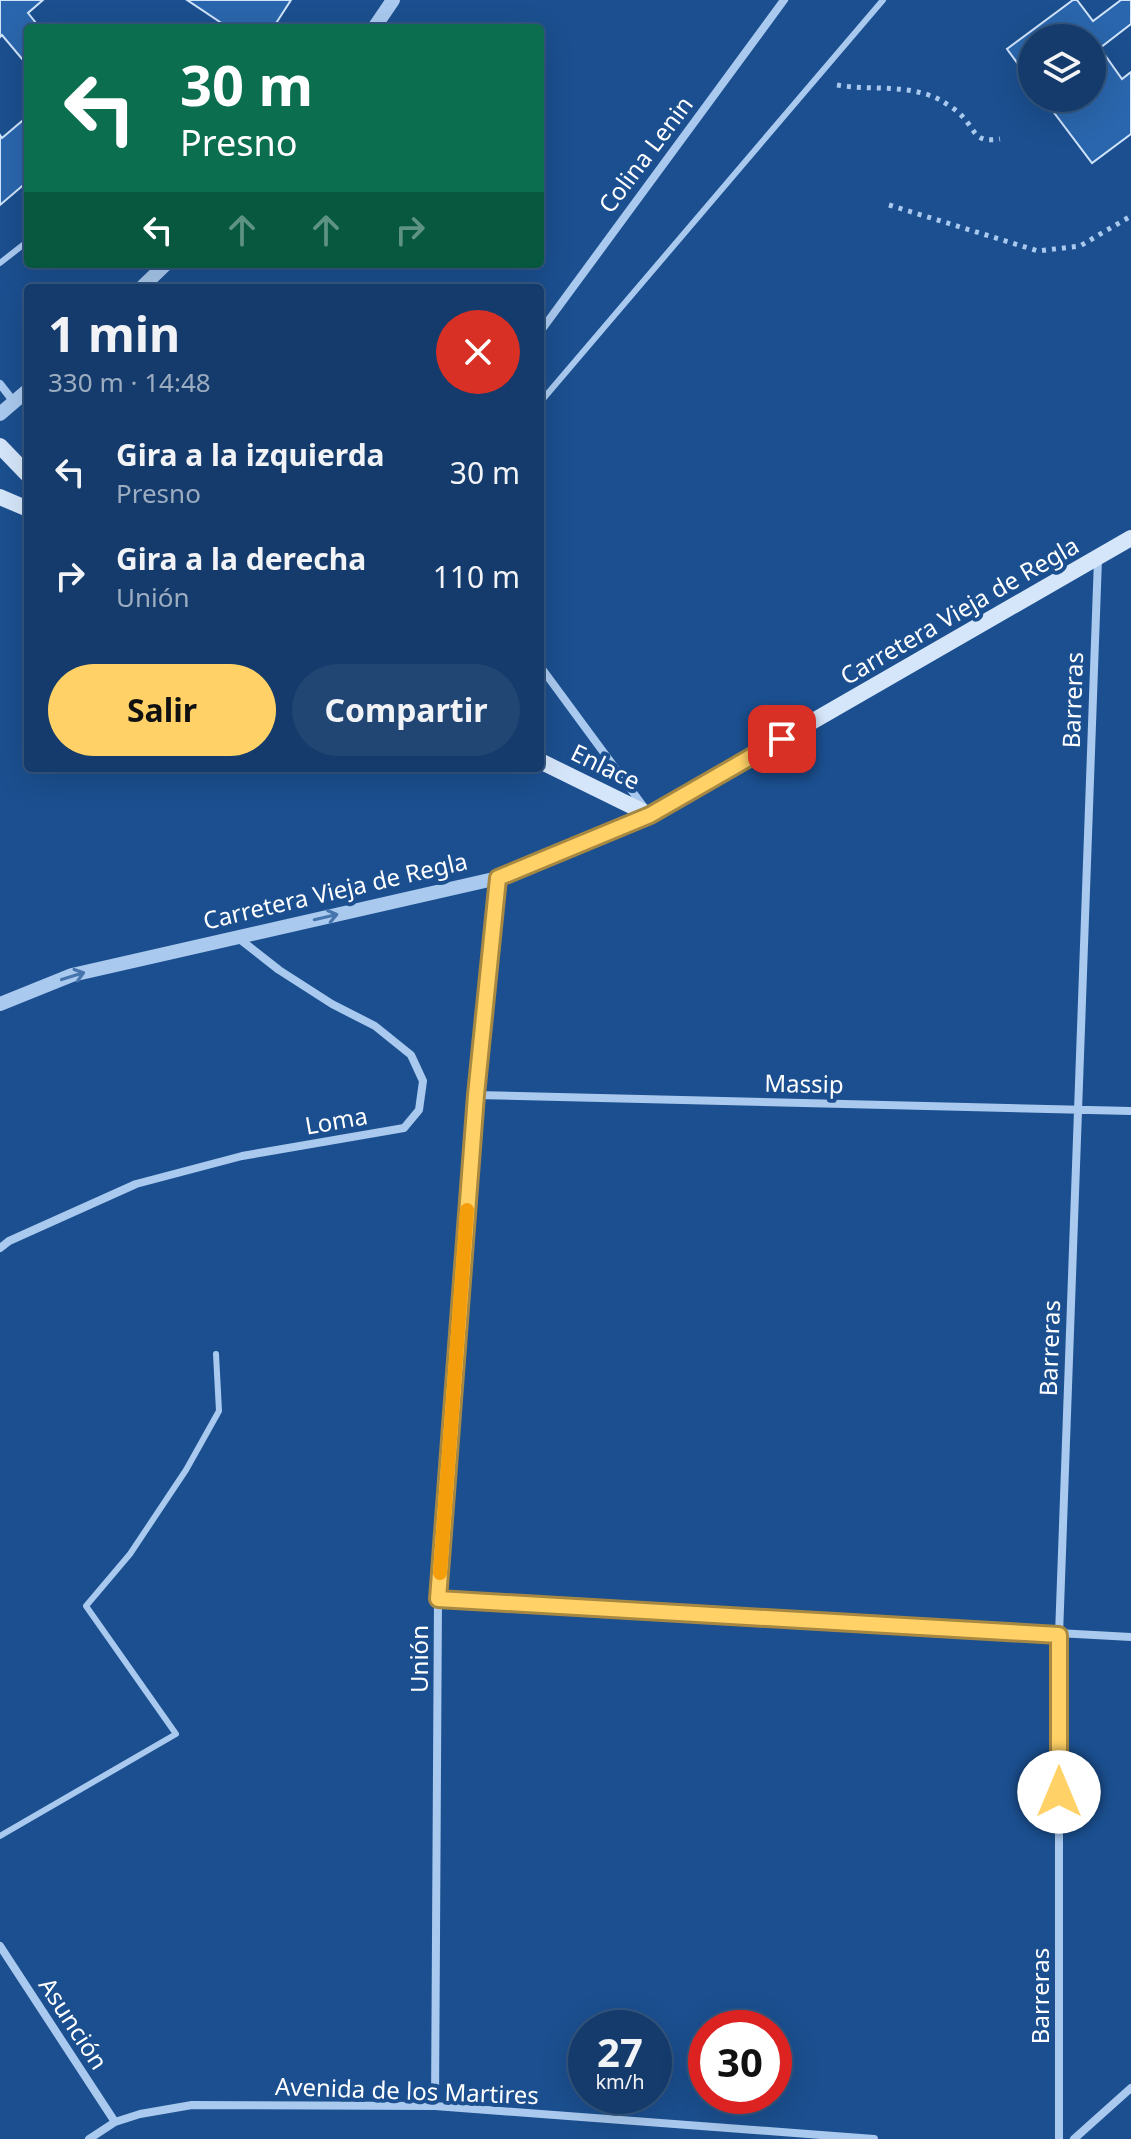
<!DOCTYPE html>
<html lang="es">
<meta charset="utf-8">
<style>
body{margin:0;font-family:"Noto Sans",sans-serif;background:#214673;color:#f1f3f6;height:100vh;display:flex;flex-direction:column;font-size:30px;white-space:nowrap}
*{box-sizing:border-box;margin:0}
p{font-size:26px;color:#9dadc1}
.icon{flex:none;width:44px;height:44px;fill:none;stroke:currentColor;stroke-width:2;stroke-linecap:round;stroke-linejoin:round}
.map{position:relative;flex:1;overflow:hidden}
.drawer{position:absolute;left:24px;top:284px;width:520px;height:488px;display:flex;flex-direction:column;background:#143b6b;border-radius:8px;box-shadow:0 8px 32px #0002,0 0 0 2px #33557e}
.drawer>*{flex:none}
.banner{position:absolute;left:24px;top:24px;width:520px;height:244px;border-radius:8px;box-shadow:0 8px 32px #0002,0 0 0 2px #33557e;background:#0b6e4f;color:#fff;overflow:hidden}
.controls{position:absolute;left:1018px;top:24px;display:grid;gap:16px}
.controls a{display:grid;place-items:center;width:88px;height:88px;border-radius:50%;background:#143b6b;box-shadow:0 8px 32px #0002,0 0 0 2px #33557e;font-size:40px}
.speed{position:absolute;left:568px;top:2010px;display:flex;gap:16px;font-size:40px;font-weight:700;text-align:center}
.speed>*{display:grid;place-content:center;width:104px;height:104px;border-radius:50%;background:#143b6b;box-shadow:0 8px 32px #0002,0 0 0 2px #33557e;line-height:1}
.speed small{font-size:20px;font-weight:400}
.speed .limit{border:12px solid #d22;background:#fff;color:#111}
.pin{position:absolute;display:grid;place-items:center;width:68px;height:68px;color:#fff;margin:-34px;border-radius:16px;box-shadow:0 4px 12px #0006}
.me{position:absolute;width:88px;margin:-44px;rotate:0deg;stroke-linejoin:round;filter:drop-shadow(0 0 6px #0008)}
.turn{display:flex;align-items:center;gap:28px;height:168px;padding:0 24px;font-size:36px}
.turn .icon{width:104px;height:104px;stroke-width:2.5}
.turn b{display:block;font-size:56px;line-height:68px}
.lanes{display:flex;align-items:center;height:76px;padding:0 24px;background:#0003;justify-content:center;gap:40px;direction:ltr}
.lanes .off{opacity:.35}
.round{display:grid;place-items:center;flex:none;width:84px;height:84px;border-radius:42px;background:#214673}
.head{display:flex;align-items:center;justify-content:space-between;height:136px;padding:0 24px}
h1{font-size:48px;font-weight:700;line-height:60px}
.action{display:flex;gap:16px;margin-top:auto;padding:16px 24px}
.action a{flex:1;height:92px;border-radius:48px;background:#ffd166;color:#111;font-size:32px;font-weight:700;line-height:92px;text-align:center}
.action a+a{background:#214673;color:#f1f3f6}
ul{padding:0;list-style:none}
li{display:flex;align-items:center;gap:24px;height:104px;padding:0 24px}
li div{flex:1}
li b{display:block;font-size:30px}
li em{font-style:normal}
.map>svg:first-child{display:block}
.building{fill:#2a66ad;stroke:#cfe3fa;stroke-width:2}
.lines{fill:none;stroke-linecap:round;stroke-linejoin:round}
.path{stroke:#a9c9ee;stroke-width:5;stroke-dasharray:4 6;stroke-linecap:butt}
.service{stroke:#a9c9ee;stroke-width:6}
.minor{stroke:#a9c9ee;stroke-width:8}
.tertiary{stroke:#a9c9ee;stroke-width:14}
.secondary{stroke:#d6e6fa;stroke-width:16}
.oneway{stroke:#4674ac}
.route-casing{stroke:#a68842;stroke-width:20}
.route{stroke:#ffd166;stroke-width:14}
.slow{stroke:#f59e0b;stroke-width:14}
.labels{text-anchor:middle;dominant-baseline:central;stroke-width:8;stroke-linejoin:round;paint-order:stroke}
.street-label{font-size:24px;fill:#fff;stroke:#1b4f8f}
</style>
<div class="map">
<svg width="1131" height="2139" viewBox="0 0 1131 2139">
<rect width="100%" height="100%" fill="#1b4f8f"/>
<path class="building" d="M0 0H43L28 13 40 28H28V66L2 35 0 37Z
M187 0H291L273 28H229Z
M1073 0H1077L1093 21 1121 0H1131V24L1100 48 1122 79 1131 72V134L1092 163 1043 98H1092V38H1032V83L1007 49Z
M28 116V181L0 205V135L2 138Z"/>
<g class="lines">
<path class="path" d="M837 85C871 91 910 83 942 101 948 105 957 110 962 116 977 132 974 143 1000 139
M889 205 1038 251 1080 246 1131 216"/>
<path class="service" d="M0 263 28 241
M540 399H543L883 0
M0 1836 176 1734 86 1606 130 1554 186 1470 219 1411 216 1354"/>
<path class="minor" d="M540 332 784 0
M0 384 14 402
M540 666 646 810
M476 1095 1131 1111
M0 1248 9 1241 136 1184 242 1156 404 1128 419 1110 423 1081 411 1055 375 1026 332 1004 279 970 237 937
M438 1599 1131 1637
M0 1946 115 2122
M435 2106 438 1599 476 1095 498 878
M89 2139 115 2122 140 2114 192 2105 435 2106 874 2139
M1059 2139V1635L1098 559
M1074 2139 1131 2088"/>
<path class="tertiary" d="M374 28 393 0
M141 288 166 264
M0 414 28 390
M0 1004 72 975 498 878 650 815"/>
<path class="secondary" d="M0 446 28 475
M0 497 28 509
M540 761 650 815 1131 538"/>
</g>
<defs><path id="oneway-shaft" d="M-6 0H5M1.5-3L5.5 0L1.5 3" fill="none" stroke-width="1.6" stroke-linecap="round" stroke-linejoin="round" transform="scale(2)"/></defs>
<g class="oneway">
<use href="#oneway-shaft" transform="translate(326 917) rotate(-13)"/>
<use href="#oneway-shaft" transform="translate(73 976) rotate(-17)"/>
</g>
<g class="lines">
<g class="route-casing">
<path id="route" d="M782 739 650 815 498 878 476 1095 438 1599 1059 1635V1792"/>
</g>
<use href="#route" class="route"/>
<path class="slow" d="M440 1573 467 1210"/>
</g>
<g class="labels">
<g class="street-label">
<text transform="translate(645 154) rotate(-53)">Colina Lenin</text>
<text transform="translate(959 610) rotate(-30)">Carretera Vieja de Regla</text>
<text transform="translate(1072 700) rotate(-88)">Barreras</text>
<text transform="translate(606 766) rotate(26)">Enlace</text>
<text transform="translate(335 890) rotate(-13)">Carretera Vieja de Regla</text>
<text transform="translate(804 1083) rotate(1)">Massip</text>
<text transform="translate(336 1120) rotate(-10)">Loma</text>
<text transform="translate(1049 1348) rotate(-88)">Barreras</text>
<text transform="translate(418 1659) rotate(-90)">Unión</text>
<text transform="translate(1039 1996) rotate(-90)">Barreras</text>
<text transform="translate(74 2023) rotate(57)">Asunción</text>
<text transform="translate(407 2090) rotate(2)">Avenida de los Martires</text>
</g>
</g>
</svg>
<div class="controls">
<a><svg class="icon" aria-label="layers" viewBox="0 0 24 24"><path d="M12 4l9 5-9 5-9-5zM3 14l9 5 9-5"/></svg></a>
</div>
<div class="speed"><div>27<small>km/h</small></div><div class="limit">30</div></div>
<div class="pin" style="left:782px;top:739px;background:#d93025"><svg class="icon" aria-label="arrive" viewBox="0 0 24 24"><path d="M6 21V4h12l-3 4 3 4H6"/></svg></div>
<svg class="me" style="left:1059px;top:1792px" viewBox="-20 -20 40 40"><circle r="19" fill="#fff"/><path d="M0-13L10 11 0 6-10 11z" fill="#ffd166"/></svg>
<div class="banner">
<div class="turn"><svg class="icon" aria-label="left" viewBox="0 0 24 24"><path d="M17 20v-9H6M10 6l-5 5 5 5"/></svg><div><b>30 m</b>Presno</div></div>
<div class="lanes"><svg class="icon" aria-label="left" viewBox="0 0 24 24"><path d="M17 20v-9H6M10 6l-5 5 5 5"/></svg><svg class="icon off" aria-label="ahead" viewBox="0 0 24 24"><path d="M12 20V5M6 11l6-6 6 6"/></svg><svg class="icon off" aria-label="ahead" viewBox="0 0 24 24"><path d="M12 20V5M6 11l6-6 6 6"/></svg><svg class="icon off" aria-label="right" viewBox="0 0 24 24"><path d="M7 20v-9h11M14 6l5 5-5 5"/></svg></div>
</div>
<section class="drawer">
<div class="head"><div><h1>1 min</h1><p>330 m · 14:48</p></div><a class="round" style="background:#d93025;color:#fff"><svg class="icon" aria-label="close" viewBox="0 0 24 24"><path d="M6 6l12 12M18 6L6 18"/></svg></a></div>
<ul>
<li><svg class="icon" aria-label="left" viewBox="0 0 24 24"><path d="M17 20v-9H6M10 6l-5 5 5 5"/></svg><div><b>Gira a la izquierda</b><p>Presno</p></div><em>30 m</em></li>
<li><svg class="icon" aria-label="right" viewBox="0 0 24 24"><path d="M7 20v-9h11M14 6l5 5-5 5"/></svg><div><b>Gira a la derecha</b><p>Unión</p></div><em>110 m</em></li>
</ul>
<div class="action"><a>Salir</a><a>Compartir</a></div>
</section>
</div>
